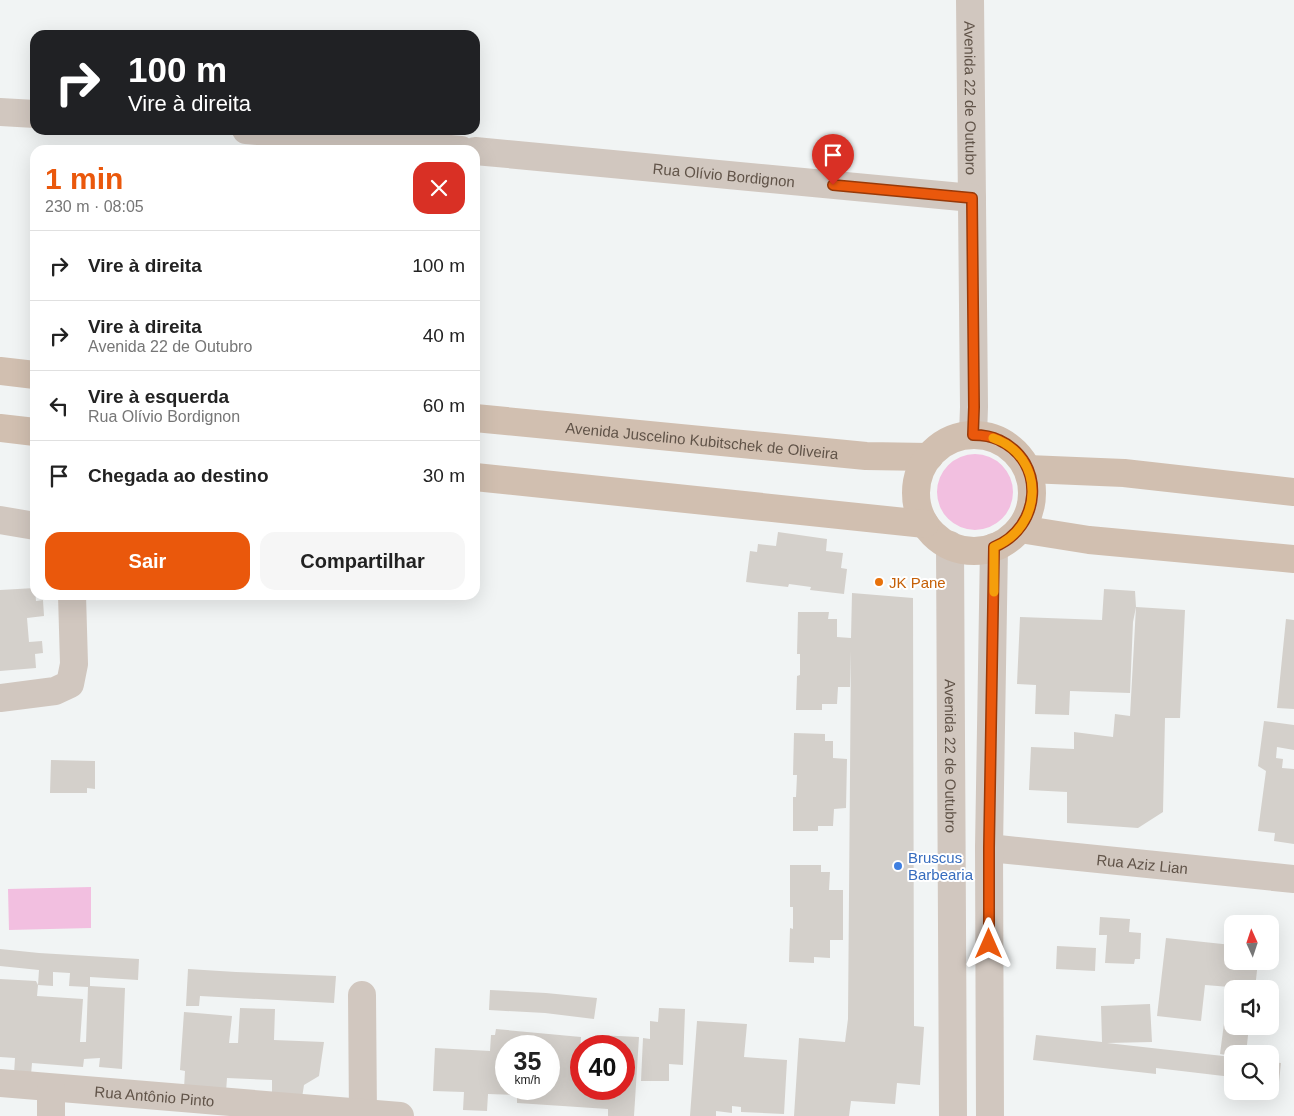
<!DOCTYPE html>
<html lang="pt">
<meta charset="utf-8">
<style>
body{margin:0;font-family:Arial,sans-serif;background:#f6f6f6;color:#222;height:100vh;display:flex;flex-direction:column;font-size:19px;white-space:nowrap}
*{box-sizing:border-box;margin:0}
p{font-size:16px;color:#767676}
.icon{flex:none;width:28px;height:28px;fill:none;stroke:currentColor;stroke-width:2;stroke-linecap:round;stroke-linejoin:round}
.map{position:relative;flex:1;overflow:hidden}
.side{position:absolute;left:30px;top:145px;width:450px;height:455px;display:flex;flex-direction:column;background:#fff;border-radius:15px;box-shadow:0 5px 20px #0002}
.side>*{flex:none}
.guide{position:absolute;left:30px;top:30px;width:450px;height:105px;border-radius:15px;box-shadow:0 5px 20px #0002;background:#202124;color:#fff;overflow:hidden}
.needle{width:32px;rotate:357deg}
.controls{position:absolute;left:1224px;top:915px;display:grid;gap:10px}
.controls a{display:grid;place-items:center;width:55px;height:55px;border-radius:10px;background:#fff;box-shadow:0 5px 20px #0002;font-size:25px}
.speed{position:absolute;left:495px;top:1035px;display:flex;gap:10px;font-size:25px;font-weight:700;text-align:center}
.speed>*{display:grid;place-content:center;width:65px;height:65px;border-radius:50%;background:#fff;box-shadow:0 5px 20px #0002;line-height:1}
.speed small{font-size:12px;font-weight:400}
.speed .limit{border:8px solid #d22;background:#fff;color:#111}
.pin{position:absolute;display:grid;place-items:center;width:42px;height:42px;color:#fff;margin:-51px -21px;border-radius:50% 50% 50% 0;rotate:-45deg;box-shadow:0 0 5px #0007}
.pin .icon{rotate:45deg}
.me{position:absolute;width:55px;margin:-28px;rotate:0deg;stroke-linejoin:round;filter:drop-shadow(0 0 4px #0008)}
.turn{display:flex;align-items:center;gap:18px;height:105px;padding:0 15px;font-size:22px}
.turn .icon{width:65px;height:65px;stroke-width:2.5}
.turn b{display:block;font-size:35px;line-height:42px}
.round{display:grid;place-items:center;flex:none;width:52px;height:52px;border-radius:15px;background:#f6f6f6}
.overview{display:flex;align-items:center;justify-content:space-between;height:85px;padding:0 15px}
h1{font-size:30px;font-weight:700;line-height:38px;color:#ea580c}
.primary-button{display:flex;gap:10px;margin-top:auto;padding:10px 15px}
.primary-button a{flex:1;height:58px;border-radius:15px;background:#ea580c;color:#fff;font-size:20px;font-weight:700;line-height:58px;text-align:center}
.primary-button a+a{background:#f6f6f6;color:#222}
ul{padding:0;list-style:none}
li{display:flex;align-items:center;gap:15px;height:70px;padding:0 15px;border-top:1px solid #e0e0e0}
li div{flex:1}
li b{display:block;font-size:19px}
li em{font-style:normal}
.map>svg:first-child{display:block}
.green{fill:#f2bfe0}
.building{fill:#d4d0cb;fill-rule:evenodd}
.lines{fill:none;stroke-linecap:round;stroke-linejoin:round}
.minor{stroke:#d1c7bf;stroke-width:28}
.major{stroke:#d1bfb0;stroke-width:28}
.route-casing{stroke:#983908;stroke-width:12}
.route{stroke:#ea580c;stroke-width:9}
.slow{stroke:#f59e0b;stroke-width:9}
.food-dot{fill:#e8710a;stroke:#fff;stroke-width:2}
.shop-dot{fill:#3f7fe0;stroke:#fff;stroke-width:2}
.labels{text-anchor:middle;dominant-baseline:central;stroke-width:4;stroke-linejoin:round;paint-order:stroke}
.street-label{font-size:15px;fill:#605348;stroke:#fff}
.food-label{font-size:15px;fill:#c56008;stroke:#fff;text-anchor:start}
.shop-label{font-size:15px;fill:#366cbe;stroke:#fff;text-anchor:start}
</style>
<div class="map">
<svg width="1294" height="1116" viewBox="0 0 1294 1116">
<rect width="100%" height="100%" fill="#f1f4f4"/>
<path class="green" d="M937 492a38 38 0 1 1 76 0a38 38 0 1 1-76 0Z
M91 887V928L9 930 8 889Z"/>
<path class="building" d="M778 532 827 539 826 551 843 553 841 568 847 569 844 594 810 590 811 587 789 584 788 587 746 582 750 551 757 552 758 544 776 546Z
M35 588 36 601 43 600 44 616 27 618 29 642 42 641 43 653 35 654 36 668 0 671V590Z
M1104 589 1135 591 1136 607 1133 622 1130 693 1070 691 1069 715 1035 714 1036 685 1017 684 1020 617 1102 620Z
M852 593 913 598 914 1026 924 1027 920 1085 897 1083 895 1104 851 1101 849 1116H794L799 1038 845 1042 848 1019 851 651 850 687H838L837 704H822V710H796L797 676 800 675V654H797L798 612H829L828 619H837V637L851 638Z
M1136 607 1185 610 1180 718H1165L1163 812 1138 828 1067 823V792L1029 790 1031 747 1074 749V732L1113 737 1115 714 1130 716Z
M1286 619 1294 620V709L1277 708Z
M1264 721 1294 725V750L1277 747 1276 758 1283 759 1282 768 1294 769V844L1274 841 1275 833 1258 831 1266 771 1258 766Z
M794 733 825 734V741H833V758L847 759 846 808 834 809 833 826H818V831H793V797H796L797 775H793Z
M51 760 95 761V789L87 788V793H50Z
M790 865H821V872H830L829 890H843V940H830V958L814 957V963L789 962 790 928 793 929V907H790Z
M1100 917 1130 919 1129 932 1141 933 1140 959H1135L1134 964 1105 963 1107 935H1099Z
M1166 938 1232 945V961H1258L1255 989 1205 985 1201 1021 1157 1016Z
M1057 946 1096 948 1095 971 1056 969Z
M0 949 39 953 139 959 138 980 90 977V986L125 988 122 1069 99 1067 100 1058 84 1059 83 1067 32 1063 31 1075 14 1074 15 1058 0 1057V979L36 981 38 985 37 996 83 999 80 1042H86L88 987 69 986 70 973 53 972V986L38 985 39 970 0 966Z
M188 969 236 972 336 976 334 1003 200 996 199 1006H186Z
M490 990 546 993 597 998 594 1019 545 1013 489 1010Z
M1150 1004 1152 1042 1107 1043 1232 1057V1077L1156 1068V1074L1033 1060 1036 1035 1102 1042 1101 1006Z
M240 1008 275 1009 274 1040 324 1042 319 1076 304 1085 302 1098H272V1080L227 1078 226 1092 184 1088 185 1071 180 1070 184 1012 232 1016 229 1043H238Z
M659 1008 685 1009 683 1065 669 1064V1081H641L643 1038 650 1039V1021L658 1022Z
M1226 1008 1232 1009V1026H1249L1246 1054H1232V1056L1220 1054Z
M697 1021 747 1024 744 1057 787 1060 784 1114 741 1112V1107L732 1106V1113L716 1111V1116H690Z
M496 1029 581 1037 578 1075 581 1076V1089H624V1046H597V1035L639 1037 634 1116H608V1109L517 1103V1095L488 1094 487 1111 463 1110 464 1092 433 1091 435 1048 490 1051 491 1035H495ZM506 1046H549V1089H506Z
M1270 1062 1281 1063 1279 1082 1270 1081Z"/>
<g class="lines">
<g class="minor">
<path id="s1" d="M970 0 974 407 973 435"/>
<path d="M0 112 35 114"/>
<path d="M246 130 461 150"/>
<path id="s2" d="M475 151 972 198"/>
<path d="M0 520 35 526"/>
<path id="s3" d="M950 545 953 1116"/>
<path d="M0 698 55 691 70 684 74 664 72 595"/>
<path id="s4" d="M989 848 1294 879"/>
<path d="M362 995 363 1116"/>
<path id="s5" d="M0 1083 400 1116"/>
<path d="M51 1088V1116"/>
<path d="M990 1116 989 848 994 547"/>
</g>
<g class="major">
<path d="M0 371 35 375"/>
<path id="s6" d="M475 418 866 456 929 457"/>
<path d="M0 428 35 432"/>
<circle cx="974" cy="493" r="58"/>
<path d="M1028 469 1124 473 1294 492"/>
<path d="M475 477 925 524"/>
<path d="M1020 529 1089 540 1294 559"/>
</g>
</g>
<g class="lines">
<g class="route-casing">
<path id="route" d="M833 185 972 198 974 407 973 435C982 435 991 436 999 440 1047 462 1041 528 994 547L989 848V944"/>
</g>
<use href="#route" class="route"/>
<path class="slow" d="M993 438C1046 456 1044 527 994 547V592"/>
</g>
<circle class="food-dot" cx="879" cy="582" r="5"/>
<circle class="shop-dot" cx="898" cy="866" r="5"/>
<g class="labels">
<g class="street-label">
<text stroke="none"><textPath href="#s1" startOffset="98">Avenida 22 de Outubro</textPath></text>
<text stroke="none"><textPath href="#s2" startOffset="250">Rua Olívio Bordignon</textPath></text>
<text stroke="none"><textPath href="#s6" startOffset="228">Avenida Juscelino Kubitschek de Oliveira</textPath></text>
<text stroke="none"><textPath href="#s3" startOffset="211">Avenida 22 de Outubro</textPath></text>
<text stroke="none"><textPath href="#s4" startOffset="154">Rua Aziz Lian</textPath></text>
<text stroke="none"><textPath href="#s5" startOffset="155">Rua Antônio Pinto</textPath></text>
</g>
<g class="food-label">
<text x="889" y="582">JK Pane</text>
</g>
<g class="shop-label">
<text x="908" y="857">Bruscus<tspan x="908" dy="17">Barbearia</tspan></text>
</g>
</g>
</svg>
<div class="controls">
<a><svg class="needle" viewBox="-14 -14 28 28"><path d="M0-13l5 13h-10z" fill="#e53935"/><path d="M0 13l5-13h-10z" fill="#767676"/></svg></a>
<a><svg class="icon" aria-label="sound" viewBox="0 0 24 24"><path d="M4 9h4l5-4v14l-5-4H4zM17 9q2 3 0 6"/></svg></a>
<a><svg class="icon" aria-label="search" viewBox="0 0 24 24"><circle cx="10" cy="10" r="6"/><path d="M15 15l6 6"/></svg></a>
</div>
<div class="speed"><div>35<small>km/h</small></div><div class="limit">40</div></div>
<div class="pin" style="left:833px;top:185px;background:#d93025"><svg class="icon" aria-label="arrive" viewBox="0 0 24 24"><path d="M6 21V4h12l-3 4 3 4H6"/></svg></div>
<svg class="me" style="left:989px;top:944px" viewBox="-20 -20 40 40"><path d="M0-17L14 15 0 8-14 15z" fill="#ea580c" stroke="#fff" stroke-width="4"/></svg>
<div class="guide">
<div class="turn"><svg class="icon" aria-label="right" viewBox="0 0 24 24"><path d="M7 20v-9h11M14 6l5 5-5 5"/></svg><div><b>100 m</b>Vire à direita</div></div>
</div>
<section class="side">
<div class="overview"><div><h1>1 min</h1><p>230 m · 08:05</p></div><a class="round" style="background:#d93025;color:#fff"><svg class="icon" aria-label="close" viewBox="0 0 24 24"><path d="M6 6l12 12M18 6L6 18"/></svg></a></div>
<ul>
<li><svg class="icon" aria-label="right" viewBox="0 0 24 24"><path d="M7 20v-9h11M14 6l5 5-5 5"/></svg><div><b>Vire à direita</b></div><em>100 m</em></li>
<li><svg class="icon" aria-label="right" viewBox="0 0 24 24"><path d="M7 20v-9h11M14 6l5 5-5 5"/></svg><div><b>Vire à direita</b><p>Avenida 22 de Outubro</p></div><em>40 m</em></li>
<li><svg class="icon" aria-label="left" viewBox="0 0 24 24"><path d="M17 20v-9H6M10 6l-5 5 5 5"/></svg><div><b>Vire à esquerda</b><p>Rua Olívio Bordignon</p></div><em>60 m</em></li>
<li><svg class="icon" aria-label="arrive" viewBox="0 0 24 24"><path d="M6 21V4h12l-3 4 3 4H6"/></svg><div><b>Chegada ao destino</b></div><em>30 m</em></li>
</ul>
<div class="primary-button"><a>Sair</a><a>Compartilhar</a></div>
</section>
</div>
